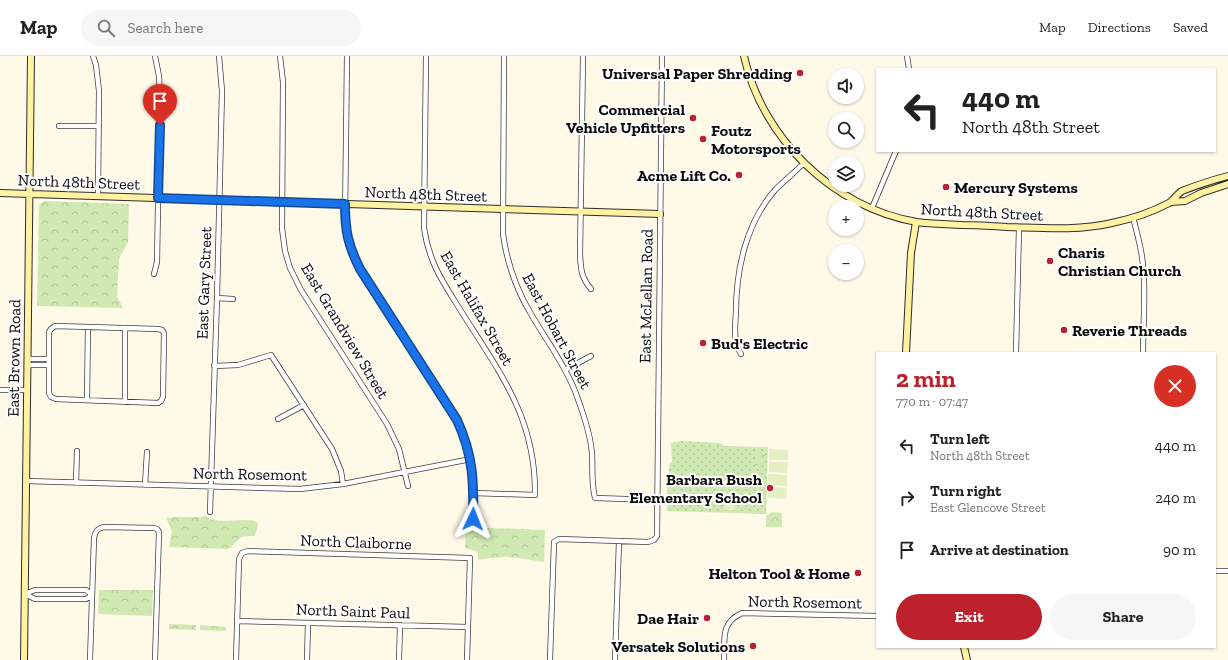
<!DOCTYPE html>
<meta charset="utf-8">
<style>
body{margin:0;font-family:"Zilla Slab",serif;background:#f6f6f6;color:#222;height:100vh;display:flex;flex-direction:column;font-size:15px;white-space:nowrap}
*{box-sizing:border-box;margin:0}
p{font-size:13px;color:#767676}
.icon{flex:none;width:22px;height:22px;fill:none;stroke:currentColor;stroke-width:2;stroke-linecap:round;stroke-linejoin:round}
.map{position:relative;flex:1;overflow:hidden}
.side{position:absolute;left:876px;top:296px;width:340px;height:296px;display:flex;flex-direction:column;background:#fff;border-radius:0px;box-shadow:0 1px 3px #0004}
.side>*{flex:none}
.banner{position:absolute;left:876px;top:12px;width:340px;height:84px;border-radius:0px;box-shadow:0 1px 3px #0004;background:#fff;color:#222;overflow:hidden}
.buttons{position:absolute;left:828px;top:12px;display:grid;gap:8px}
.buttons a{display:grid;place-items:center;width:36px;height:36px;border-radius:50%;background:#fff;box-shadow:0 1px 3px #0004;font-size:20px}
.pin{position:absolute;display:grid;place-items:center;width:34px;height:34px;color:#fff;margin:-41px -17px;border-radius:50% 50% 50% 0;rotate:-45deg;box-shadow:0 0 4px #0007}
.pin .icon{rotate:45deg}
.me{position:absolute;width:44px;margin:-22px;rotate:2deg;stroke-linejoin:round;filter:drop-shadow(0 0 3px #0008)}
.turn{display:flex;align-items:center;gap:14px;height:84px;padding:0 20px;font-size:18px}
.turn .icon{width:52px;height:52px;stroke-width:2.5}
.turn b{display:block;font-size:28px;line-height:34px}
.round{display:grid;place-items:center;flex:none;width:42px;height:42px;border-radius:21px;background:#f6f6f6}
.headline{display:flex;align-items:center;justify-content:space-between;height:68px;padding:0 20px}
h1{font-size:24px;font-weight:700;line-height:30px;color:#bc212c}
.cta{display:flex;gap:8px;margin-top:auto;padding:8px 20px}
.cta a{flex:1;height:46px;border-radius:24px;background:#bc212c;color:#fff;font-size:16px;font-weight:700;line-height:46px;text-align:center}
.cta a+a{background:#f6f6f6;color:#222}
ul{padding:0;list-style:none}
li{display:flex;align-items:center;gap:12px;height:52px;padding:0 20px}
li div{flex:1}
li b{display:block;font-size:15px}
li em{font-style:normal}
header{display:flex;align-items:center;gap:24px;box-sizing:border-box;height:56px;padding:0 20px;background:#fff;border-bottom:1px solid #e0e0e0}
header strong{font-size:19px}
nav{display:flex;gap:22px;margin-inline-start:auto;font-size:14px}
.search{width:280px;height:36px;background:#f6f6f6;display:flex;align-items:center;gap:10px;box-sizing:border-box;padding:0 14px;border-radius:22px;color:#767676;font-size:15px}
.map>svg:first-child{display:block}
.grass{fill:url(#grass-dots)}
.park{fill:url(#park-crowns)}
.pitch{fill:#e2f0c4}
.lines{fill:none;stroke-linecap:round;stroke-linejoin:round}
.street-casing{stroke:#3d3d3d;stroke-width:6}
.secondary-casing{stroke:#2c2c2c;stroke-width:8}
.street{stroke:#fff;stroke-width:4.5}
.secondary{stroke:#fff2a3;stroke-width:6}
.route-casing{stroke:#114b97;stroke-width:10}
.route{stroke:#1a73e8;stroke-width:7}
.poi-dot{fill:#bc212c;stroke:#fff;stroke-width:1.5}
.labels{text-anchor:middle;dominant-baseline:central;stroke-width:4;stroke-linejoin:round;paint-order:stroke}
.poi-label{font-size:16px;font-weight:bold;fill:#0a0a0a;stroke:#fff;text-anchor:end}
.street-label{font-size:16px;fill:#0a0a0a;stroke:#fff}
</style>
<header>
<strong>Map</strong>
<div class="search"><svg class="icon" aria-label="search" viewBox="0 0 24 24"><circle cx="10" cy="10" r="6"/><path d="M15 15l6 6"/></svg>Search here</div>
<nav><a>Map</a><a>Directions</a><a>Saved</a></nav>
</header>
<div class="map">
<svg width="1228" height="604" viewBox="0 0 1228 604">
<defs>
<pattern id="grass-dots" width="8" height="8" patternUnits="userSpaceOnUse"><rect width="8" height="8" fill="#d0e9b2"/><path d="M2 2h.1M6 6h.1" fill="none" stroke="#b1c698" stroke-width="1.8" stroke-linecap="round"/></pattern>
<pattern id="park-crowns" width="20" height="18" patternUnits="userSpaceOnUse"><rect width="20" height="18" fill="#d0e9b2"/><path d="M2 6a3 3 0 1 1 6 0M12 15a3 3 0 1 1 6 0" fill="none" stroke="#b1c698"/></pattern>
</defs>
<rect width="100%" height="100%" fill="#fffae8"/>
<path class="grass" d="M682 385 720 387 724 390 768 391 766 458 667 455V422L669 420V409L672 406 671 387Z"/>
<path class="park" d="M44 145 129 148 128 186 119 203 117 240 123 252 37 250 39 149Z
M756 395H765L764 410 755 409Z
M772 456 782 457V471H766V460Z
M205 459C217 471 241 460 257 466L258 470 255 480C251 480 246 480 242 481 235 485 235 490 227 493L169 491 172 475 166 462 176 461H203Z
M466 471 545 474 544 506C517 501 505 499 478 504V496L465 492Z
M99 534H153L152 560 98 558Z
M169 568 196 569V574L169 573Z
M200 569 226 571V575L200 574Z"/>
<path class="pitch" d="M769 393 788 394V404H769Z
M769 406H788L787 417 769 416Z
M768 418 787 419V430L768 429Z
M768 431 787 432 786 443 768 442Z
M724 437 735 438V446L724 445Z
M724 446H735V454H724Z"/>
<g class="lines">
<g class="street-casing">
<path id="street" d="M93 0 96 9 99 35 98 139
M280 0 283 26 282 172 285 195 290 212 301 234 387 368 399 393 408 430
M347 0 345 166 350 194 360 213 457 364C473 399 474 425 473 463
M426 0 424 172C429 207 443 226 461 255 500 317 536 362 535 439L474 437
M504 0 503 178C507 207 516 233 531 258 546 284 564 307 575 335 582 354 590 376 592 397 593 411 591 428 595 442L657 444
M583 0 580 199C581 214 581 221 591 233
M907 0 909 13
M59 70H99
M872 152 896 95
M1133 161C1137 178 1142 193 1143 210 1146 239 1143 268 1143 297
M154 218 157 206 160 40 159 20 155 0
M217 242 233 243
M55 270 158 273 162 274 164 277 163 341 161 345 158 347 56 343 51 341 49 337V276L51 273Z
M1016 297 1019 171
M741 298C733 285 735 271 736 256 736 214 746 167 775 134 784 125 795 116 804 107
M28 303H49
M27 309H49
M214 310 238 309 271 299 332 393 341 415 343 428
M565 314 591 300
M0 334H27
M87 344 88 271
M125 346V272
M278 363 304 349
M26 425 300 433 343 428 471 403
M76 427 77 395
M145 429 147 396
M210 456 217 242 222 35 219 0
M1215 515H1228
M35 534H86L92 539 86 543H35L25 538Z
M238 565 468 571
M90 604 94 482C95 476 97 472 104 471L154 472 157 473 159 476 155 604
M236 604 239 503 242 497 248 495 470 502 467 604
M307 604 308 567
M399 604 400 569
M550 604 554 486 559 483 648 486 654 484 657 480 662 0
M615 604 619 485
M724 604C725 583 720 567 742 557L877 560"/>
</g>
<g class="secondary-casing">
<path id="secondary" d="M744 0C762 82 833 152 917 166 931 168 947 168 962 169 977 169 992 170 1007 171 1043 172 1077 175 1112 167 1131 163 1152 156 1169 147 1174 144 1177 138 1182 135 1197 129 1213 124 1228 120
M0 137 660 158
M1171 146 1185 145 1201 137 1228 128
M906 297 911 197 916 166
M964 591 967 604
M24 604 31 0"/>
</g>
<use href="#street" class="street"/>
<use href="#secondary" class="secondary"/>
</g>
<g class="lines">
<g class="route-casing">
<path id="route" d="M160 69 158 142 345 148C345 175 348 189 360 213L457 364C473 399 474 425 473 463"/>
</g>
<use href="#route" class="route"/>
</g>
<g class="poi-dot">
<circle cx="800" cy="17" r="4"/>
<circle cx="693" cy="62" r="4"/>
<circle cx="703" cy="83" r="4"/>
<circle cx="739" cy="119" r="4"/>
<circle cx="946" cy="131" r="4"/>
<circle cx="1050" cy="205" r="4"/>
<circle cx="1064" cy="274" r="4"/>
<circle cx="703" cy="287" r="4"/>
<circle cx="770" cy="432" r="4"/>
<circle cx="858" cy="517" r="4"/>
<circle cx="707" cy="562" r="4"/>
<circle cx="753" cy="590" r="4"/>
</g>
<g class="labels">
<g class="poi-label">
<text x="792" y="17">Universal Paper Shredding</text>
<text x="685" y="53">Commercial<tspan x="685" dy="18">Vehicle Upfitters</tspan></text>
<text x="711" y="74" text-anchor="start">Foutz<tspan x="711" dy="18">Motorsports</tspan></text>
<text x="731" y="119">Acme Lift Co.</text>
<text x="954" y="131" text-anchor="start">Mercury Systems</text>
<text x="1058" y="196" text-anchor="start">Charis<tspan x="1058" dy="18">Christian Church</tspan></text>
<text x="1072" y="274" text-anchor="start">Reverie Threads</text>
<text x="711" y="287" text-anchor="start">Bud's Electric</text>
<text x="762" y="423">Barbara Bush<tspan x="762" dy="18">Elementary School</tspan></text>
<text x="850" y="517">Helton Tool &amp; Home</text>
<text x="699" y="562">Dae Hair</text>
<text x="745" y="590">Versatek Solutions</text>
</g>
<g class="street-label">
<text transform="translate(79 126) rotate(2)">North 48th Street</text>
<text transform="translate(426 138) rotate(2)">North 48th Street</text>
<text transform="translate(982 156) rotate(3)">North 48th Street</text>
<text transform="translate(204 227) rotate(-88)">East Gary Street</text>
<text transform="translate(646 240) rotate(-89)">East McLellan Road</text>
<text transform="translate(477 252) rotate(60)">East Halifax Street</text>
<text transform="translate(345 275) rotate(59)">East Grandview Street</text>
<text transform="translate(557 275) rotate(62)">East Hobart Street</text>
<text transform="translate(14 302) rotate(-89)">East Brown Road</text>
<text transform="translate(250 418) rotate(1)">North Rosemont</text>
<text transform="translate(356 486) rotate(2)">North Claiborne</text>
<text transform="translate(805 546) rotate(1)">North Rosemont</text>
<text transform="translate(353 555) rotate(2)">North Saint Paul</text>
</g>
</g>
</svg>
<div class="buttons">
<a><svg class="icon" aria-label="sound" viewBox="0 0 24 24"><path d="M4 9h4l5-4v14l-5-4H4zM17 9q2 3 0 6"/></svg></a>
<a><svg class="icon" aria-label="search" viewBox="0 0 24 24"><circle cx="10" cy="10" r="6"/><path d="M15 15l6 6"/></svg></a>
<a><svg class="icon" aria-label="layers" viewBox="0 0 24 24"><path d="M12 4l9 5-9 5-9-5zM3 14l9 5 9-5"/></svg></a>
<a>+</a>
<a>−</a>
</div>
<div class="pin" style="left:160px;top:69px;background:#d93025"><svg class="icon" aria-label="arrive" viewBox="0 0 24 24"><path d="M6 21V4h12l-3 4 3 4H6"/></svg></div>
<svg class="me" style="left:473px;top:463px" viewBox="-20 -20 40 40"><path d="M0-17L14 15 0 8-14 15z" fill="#1a73e8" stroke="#fff" stroke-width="4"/></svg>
<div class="banner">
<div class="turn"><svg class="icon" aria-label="left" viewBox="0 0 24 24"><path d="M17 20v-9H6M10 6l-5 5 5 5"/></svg><div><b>440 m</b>North 48th Street</div></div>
</div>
<section class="side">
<div class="headline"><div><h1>2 min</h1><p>770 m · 07:47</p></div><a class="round" style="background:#d93025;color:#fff"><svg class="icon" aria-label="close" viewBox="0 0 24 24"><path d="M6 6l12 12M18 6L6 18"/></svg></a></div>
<ul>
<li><svg class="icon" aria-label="left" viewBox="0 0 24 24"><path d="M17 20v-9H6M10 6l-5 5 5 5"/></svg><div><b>Turn left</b><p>North 48th Street</p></div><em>440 m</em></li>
<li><svg class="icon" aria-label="right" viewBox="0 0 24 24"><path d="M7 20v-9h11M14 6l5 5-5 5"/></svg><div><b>Turn right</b><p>East Glencove Street</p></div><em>240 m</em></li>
<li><svg class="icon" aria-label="arrive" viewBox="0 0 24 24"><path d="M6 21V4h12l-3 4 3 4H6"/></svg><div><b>Arrive at destination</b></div><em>90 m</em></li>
</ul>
<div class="cta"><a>Exit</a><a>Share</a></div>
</section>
</div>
